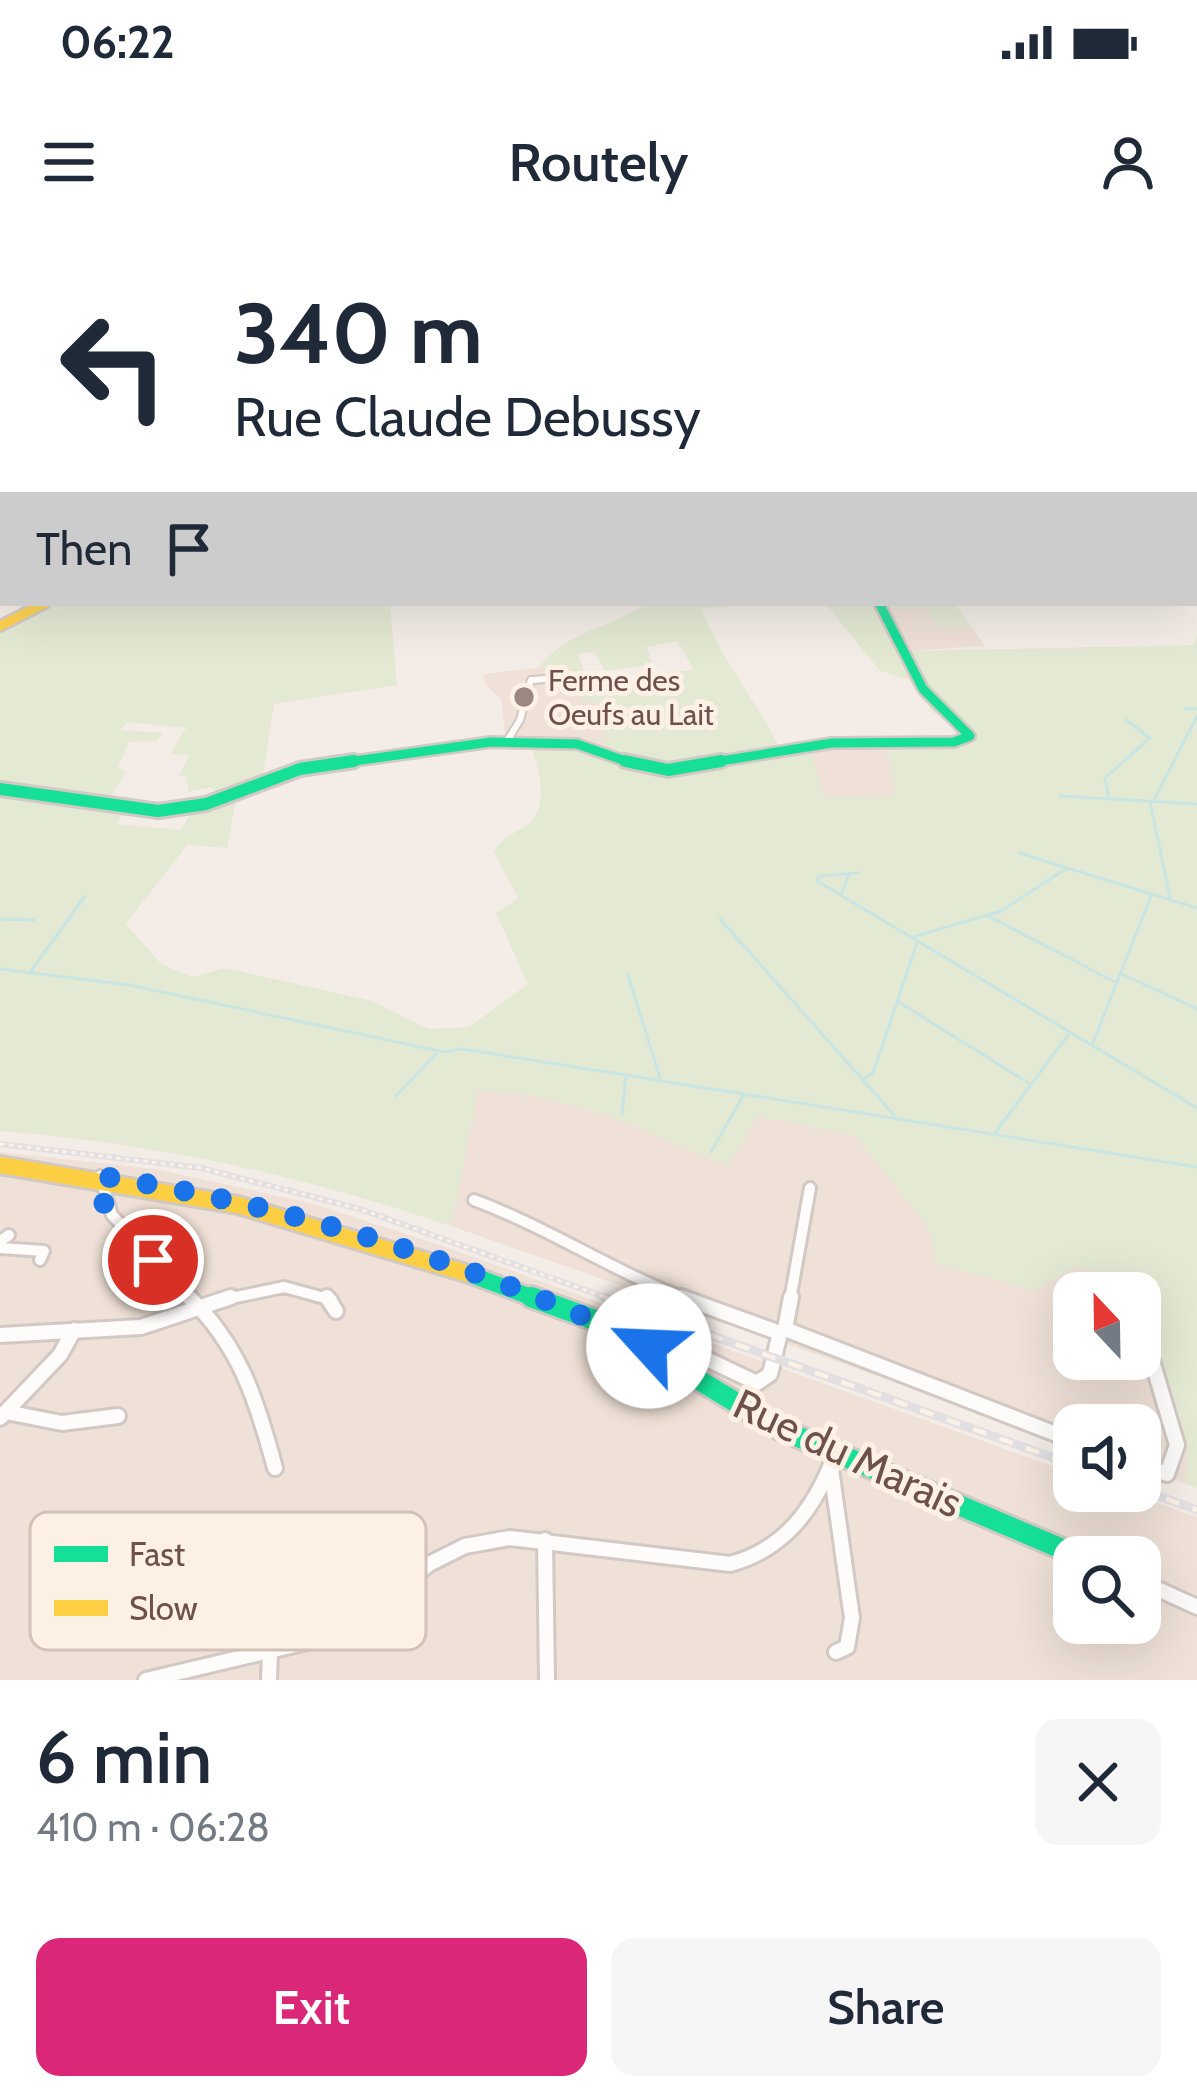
<!DOCTYPE html>
<meta charset="utf-8">
<style>
body{margin:0;font-family:Cabin,sans-serif;background:#f6f6f7;color:#1f2937;height:100vh;display:flex;flex-direction:column;font-size:45px;white-space:nowrap}
*{box-sizing:border-box;margin:0}
p{font-size:39px;color:#747a83}
.icon{flex:none;width:66px;height:66px;fill:none;stroke:currentColor;stroke-width:2;stroke-linecap:round;stroke-linejoin:round}
.map{position:relative;height:1440px;overflow:hidden}
.side{display:flex;flex-direction:column;background:#fff;flex:1}
.side>*{flex:none}
.hud{position:absolute;left:0px;top:0px;width:1197px;height:366px;box-shadow:0 12px 48px #0002;background:#fff;color:#1f2937;overflow:hidden}
.needle{width:78px;rotate:338deg}
.tools{position:absolute;left:1053px;top:1032px;display:grid;gap:24px}
.tools a{display:grid;place-items:center;width:108px;height:108px;border-radius:24px;background:#fff;box-shadow:0 12px 48px #0002;font-size:60px}
.pin{position:absolute;display:grid;place-items:center;width:102px;height:102px;color:#fff;margin:-51px;border:6px solid #fff;border-radius:50%;box-shadow:0 3px 12px #0007}
.me{position:absolute;width:132px;margin:-66px;rotate:295deg;stroke-linejoin:round;filter:drop-shadow(0 0 9px #0008)}
.turn{display:flex;align-items:center;gap:42px;height:252px;padding:0 36px;font-size:54px}
.turn .icon{width:156px;height:156px;stroke-width:2.5}
.turn b{display:block;font-size:84px;line-height:102px}
.then{display:flex;align-items:center;height:114px;padding:0 36px;background:#0003;gap:24px;font-size:45px}
.round{display:grid;place-items:center;flex:none;width:126px;height:126px;border-radius:24px;background:#f6f6f7}
.overview{display:flex;align-items:center;justify-content:space-between;height:204px;padding:0 36px}
h1{font-size:72px;font-weight:600;line-height:90px}
.button{display:flex;gap:24px;margin-top:auto;padding:24px 36px}
.button a{flex:1;height:138px;border-radius:24px;background:#db2777;color:#fff;font-size:48px;font-weight:600;line-height:138px;text-align:center}
.button a+a{background:#f6f6f7;color:#1f2937}
.status{display:flex;justify-content:space-between;align-items:center;height:84px;padding:0 60px;background:#fff;direction:ltr}
.status svg{height:33px;fill:currentColor}
header{display:flex;justify-content:space-between;align-items:center;height:156px;padding:0 36px;background:#fff;font-size:54px;font-weight:600}
.map>svg:first-child{display:block}
.residential{fill:#efe1d7;fill-rule:evenodd}
.green{fill:#e3e9d2;fill-rule:evenodd}
.lines{fill:none;stroke-linecap:round;stroke-linejoin:round}
.stream{stroke:#c9e5e3;stroke-width:3}
.street-far2-casing{stroke:#d2c8c4;stroke-width:10}
.street-far1-casing{stroke:#d2c8c4;stroke-width:16}
.street-casing{stroke:#d2c8c4;stroke-width:20}
.fast-far3-casing{stroke:#d2c8c4;stroke-width:14}
.fast-far2-casing{stroke:#d2c8c4;stroke-width:18}
.fast-far1-casing{stroke:#d2c8c4;stroke-width:22}
.fast-casing{stroke:#d2c8c4;stroke-width:26}
.slow-far1-casing{stroke:#d2c8c4;stroke-width:14}
.slow-casing{stroke:#d2c8c4;stroke-width:22}
.street-far2{stroke:#fdfcfb;stroke-width:6}
.street-far1{stroke:#fdfcfb;stroke-width:10}
.street{stroke:#fdfcfb;stroke-width:14}
.fast-far3{stroke:#16e098;stroke-width:9}
.fast-far2{stroke:#16e098;stroke-width:12}
.fast-far1{stroke:#16e098;stroke-width:16}
.fast{stroke:#16e098;stroke-width:20}
.slow-far1{stroke:#ffcf43;stroke-width:9}
.slow{stroke:#ffcf43;stroke-width:16}
.rail-far1-casing{stroke:#e2dfe3;stroke-width:6}
.rail-casing{stroke:#e2dfe3;stroke-width:9}
.rail-far1{stroke:#fdf1e6;stroke-width:3;stroke-dasharray:4.5;stroke-linecap:butt}
.rail{stroke:#fdf1e6;stroke-width:4.5;stroke-dasharray:14;stroke-linecap:butt}
.route{stroke:#1a73e8;stroke-width:21;stroke-dasharray:0 37.8}
.poi-dot{fill:#9d8881;stroke:#fdf1e6;stroke-width:4.5}
.labels{text-anchor:middle;dominant-baseline:central;stroke-width:10;stroke-linejoin:round;paint-order:stroke}
.far-poi-label{font-size:30px;fill:#6e514a;stroke:#fdf1e6;text-anchor:start}
.near-street-label{font-size:42px;fill:#6e514a;stroke:#fdf1e6}
.key{fill:#fdf1e6;stroke:#d2c1b7;stroke-width:3}
.key-label{font-size:33px;fill:#6e514a}
</style>
<div class="status"><b>06:22</b><svg viewBox="0 0 49 12"><path d="M0 12V9h3v3zM5 12V6h3v6zM10 12V3h3v9zM15 12V0h3v12zM26 1h20v11H26zM47 4h2v5h-2z"/></svg></div>
<header><svg class="icon" aria-label="menu" viewBox="0 0 24 24"><path d="M4 6h16M4 12h16M4 18h16"/></svg>Routely<svg class="icon" aria-label="person" viewBox="0 0 24 24"><circle cx="12" cy="8" r="4"/><path d="M4 21q1-7 8-7t8 7"/></svg></header>
<div class="map">
<svg width="1197" height="1440" viewBox="0 0 1197 1440">
<rect width="100%" height="100%" fill="#f4ede7"/>
<path class="residential" d="M924 368 938 387 971 386 985 406 907 411 880 369Z
M548 427 581 434 588 445 578 447 583 462 597 461 606 505 598 513 506 503 501 459 485 444 483 434Z
M886 497 896 556 823 557 817 552 809 503Z
M478 851H527L610 877 757 876 855 895 928 987 1135 1040 1139 1053H1074V1119H1140V1056L1187 1201 1186 1244 1140 1228V1185H1074V1205L451 986Z
M0 912 156 929 310 963 446 1007 1074 1234V1251H1123L1197 1277V1440H0ZM1074 1317H1140V1383H1074Z"/>
<path class="green" d="M50 363H390L397 445 274 464 261 548 236 559 227 608 187 605 126 684 161 724 193 737 225 728 372 761 428 789 469 787 528 744 496 673 518 658 494 612C501 598 512 595 524 587 552 569 538 530 531 504L598 513 606 505 597 462 583 463 578 447 602 442 609 449 655 442 653 433 694 430 677 401 647 407 653 425 605 431 594 412 578 414 585 434 549 435 547 427 538 428C571 389 601 392 642 366L627 363H768L701 369C722 420 755 459 779 507L809 503 823 557 895 556 886 497 955 495 962 489 955 480 934 474 909 440 880 431 825 363H955L971 386 938 387 924 368 881 369 908 411 1193 405 1197 395V1248L1186 1244 1187 1201 1135 1040 1074 1027 1037 1051 937 1024 928 987 855 895 757 876 729 927C648 893 567 851 478 851L451 986C300 935 160 904 0 891V383ZM127 482 186 488 170 514 189 515 179 536H187L188 552 211 547 220 563 192 570 181 590 116 584 124 573 102 570 126 532 118 527 129 502 157 501 163 493 121 490Z"/>
<g class="lines">
<path class="stream" d="M1185 469H1197
M1060 556 1197 564
M1109 559 1105 538 1150 498 1126 480
M1154 560 1197 476
M1150 562 1170 658
M1019 613 1197 668
M858 633 819 636 817 641 1197 868
M841 654 849 635
M988 676 1117 743
M0 679 34 680
M720 679 894 875
M913 697 1001 671 1067 628
M0 729 129 745 444 812 463 809 1197 927
M31 731 85 656
M1122 734 1197 769
M628 735 661 841
M897 761 1030 844
M1093 803 1151 656
M865 838 873 833 917 703
M396 856 436 814
M622 874 626 835
M995 893 1068 795
M711 912 743 856"/>
<g class="street-far2-casing">
<path id="street-far2" d="M507 501 520 480 531 440 590 436"/>
</g>
<g class="street-far1-casing">
<path id="street-far1" d="M100 936 112 975 192 1060
M474 960C549 988 614 1032 689 1060
M0 1001 9 995
M0 1008 44 1011 40 1020
M222 1060 284 1047 332 1060
M790 1060 810 948"/>
</g>
<g class="street-casing">
<path id="street" d="M189 1057C240 1106 257 1161 275 1228
M327 1057 336 1071
M681 1057 780 1093 785 1089 1074 1201
M1140 1080 1177 1205 1167 1234 1140 1224
M785 1089 791 1057
M0 1095 141 1087 231 1057
M664 1114 690 1111 757 1143 770 1134 780 1093
M6 1172 62 1183 118 1176
M0 1178 60 1115 74 1090
M831 1229 852 1378 847 1407 836 1412
M545 1300 547 1440
M1140 1341 1197 1367
M146 1440 341 1394 429 1324 465 1306 510 1298 730 1324C786 1309 815 1267 835 1215
M269 1440 270 1413"/>
</g>
<g class="fast-far3-casing">
<path id="fast-far3" d="M333 524 491 502 577 504 634 524
M702 524 832 503 954 502 970 496 923 449 879 363"/>
</g>
<g class="fast-far2-casing">
<path id="fast-far2" d="M625 521 668 530 721 521
M0 549 158 571 206 564 300 529 354 521"/>
</g>
<g class="fast-far1-casing">
<path id="fast-far1" d="M469 1034 539 1060"/>
</g>
<g class="fast-casing">
<path id="fast" d="M531 1057 606 1084 780 1189 1081 1317"/>
</g>
<g class="slow-far1-casing">
<path id="slow-far1" d="M0 386 45 363"/>
</g>
<g class="slow-casing">
<path id="slow" d="M0 925 238 965 469 1034"/>
</g>
<use href="#street-far2" class="street-far2"/>
<use href="#street-far1" class="street-far1"/>
<use href="#street" class="street"/>
<use href="#fast-far3" class="fast-far3"/>
<use href="#fast-far2" class="fast-far2"/>
<use href="#fast-far1" class="fast-far1"/>
<use href="#fast" class="fast"/>
<use href="#slow-far1" class="slow-far1"/>
<use href="#slow" class="slow"/>
<g class="rail-far1-casing">
<path id="rail-far1" d="M0 904 201 928 360 969 613 1060"/>
</g>
<g class="rail-casing">
<path id="rail" d="M604 1057 1074 1225
M1140 1249 1197 1270"/>
</g>
<use href="#rail-far1" class="rail-far1"/>
<use href="#rail" class="rail"/>
</g>
<linearGradient id="sky" x2="0" y2="1"><stop stop-color="#9bc8e6"/><stop offset="0.49" stop-color="#faf7f4"/><stop offset="1" stop-color="#faf7f4" stop-opacity="0"/></linearGradient>
<rect width="1197" height="395" fill="url(#sky)"/>
<g class="lines">
<path class="route" d="M153 1020C129 997 96 973 100 936 289 965 476 1024 649 1106"/>
</g>
<circle class="poi-dot" cx="524" cy="457" r="12"/>
<g class="labels">
<g class="far-poi-label">
<text x="548" y="440">Ferme des<tspan x="548" dy="34">Oeufs au Lait</tspan></text>
</g>
<g class="near-street-label">
<text transform="translate(848 1213) rotate(25)">Rue du Marais</text>
</g>
</g>
<rect x="30" y="1272" width="396" height="138" rx="18" class="key"/>
<rect x="54" y="1306" width="54" height="16" fill="#16e098"/>
<rect x="54" y="1360" width="54" height="16" fill="#ffcf43"/>
<g class="key-label">
<text x="129" y="1326">Fast</text>
<text x="129" y="1380">Slow</text>
</g>
</svg>
<div class="tools">
<a><svg class="needle" viewBox="-14 -14 28 28"><path d="M0-13l5 13h-10z" fill="#e53935"/><path d="M0 13l5-13h-10z" fill="#747a83"/></svg></a>
<a><svg class="icon" aria-label="sound" viewBox="0 0 24 24"><path d="M4 9h4l5-4v14l-5-4H4zM17 9q2 3 0 6"/></svg></a>
<a><svg class="icon" aria-label="search" viewBox="0 0 24 24"><circle cx="10" cy="10" r="6"/><path d="M15 15l6 6"/></svg></a>
</div>
<div class="pin" style="left:153px;top:1020px;background:#d93025"><svg class="icon" aria-label="arrive" viewBox="0 0 24 24"><path d="M6 21V4h12l-3 4 3 4H6"/></svg></div>
<svg class="me" style="left:649px;top:1106px" viewBox="-20 -20 40 40"><circle r="19" fill="#fff"/><path d="M0-13L10 11 0 6-10 11z" fill="#1a73e8"/></svg>
<div class="hud">
<div class="turn"><svg class="icon" aria-label="left" viewBox="0 0 24 24"><path d="M17 20v-9H6M10 6l-5 5 5 5"/></svg><div><b>340 m</b>Rue Claude Debussy</div></div>
<div class="then">Then<svg class="icon" aria-label="arrive" viewBox="0 0 24 24"><path d="M6 21V4h12l-3 4 3 4H6"/></svg></div>
</div>
</div>
<section class="side">
<div class="overview"><div><h1>6 min</h1><p>410 m · 06:28</p></div><a class="round"><svg class="icon" aria-label="close" viewBox="0 0 24 24"><path d="M6 6l12 12M18 6L6 18"/></svg></a></div>
<div class="button"><a>Exit</a><a>Share</a></div>
</section>
